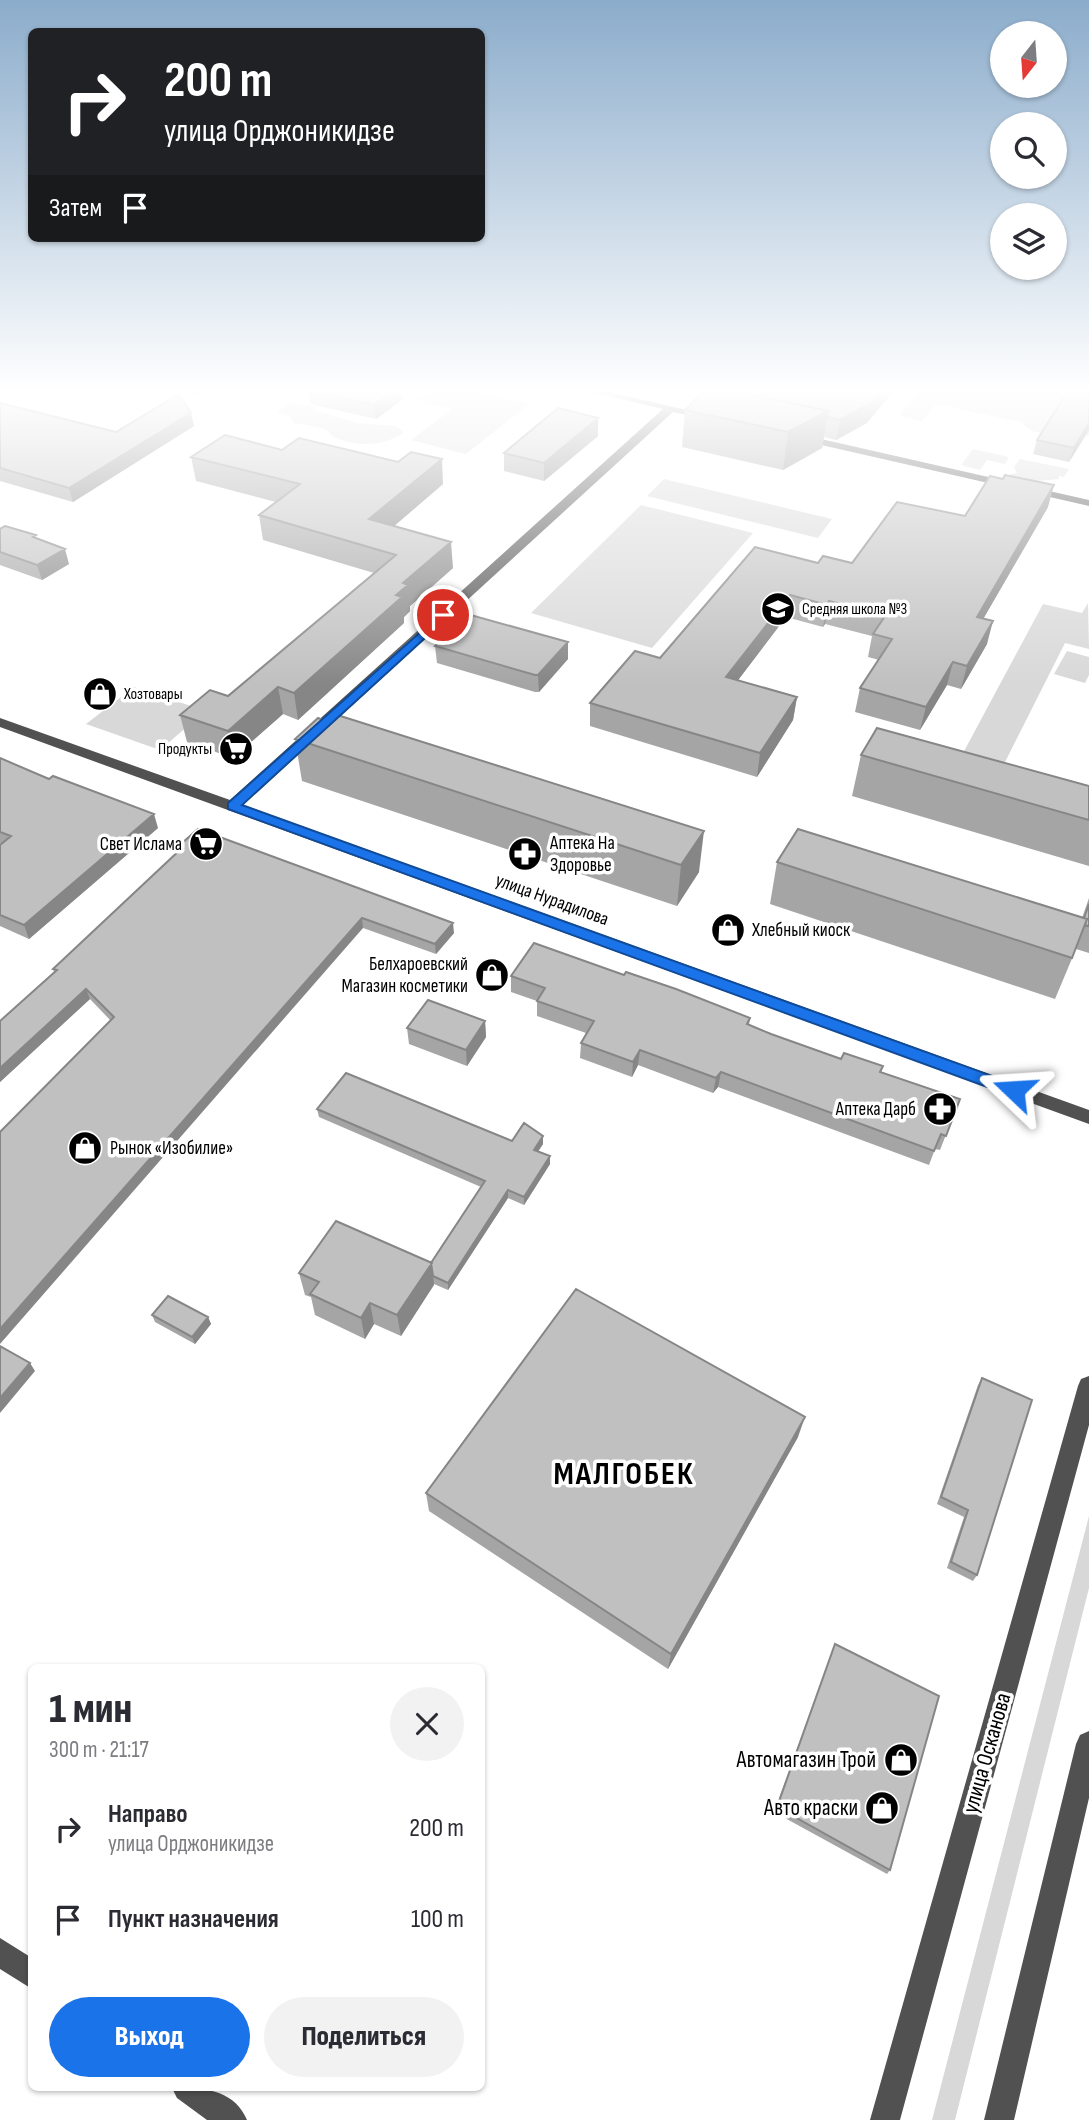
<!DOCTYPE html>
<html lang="ru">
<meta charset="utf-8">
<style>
body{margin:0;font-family:"Sofia Sans Condensed",sans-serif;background:#f2f2f3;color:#2b2b33;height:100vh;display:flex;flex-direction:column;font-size:26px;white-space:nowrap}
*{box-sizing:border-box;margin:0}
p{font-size:23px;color:#7c7c81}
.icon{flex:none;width:38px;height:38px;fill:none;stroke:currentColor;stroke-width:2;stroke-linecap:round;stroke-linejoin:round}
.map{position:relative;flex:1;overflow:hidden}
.drawer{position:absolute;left:28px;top:1664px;width:457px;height:427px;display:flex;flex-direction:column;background:#fff;border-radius:10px;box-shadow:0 2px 5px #0004}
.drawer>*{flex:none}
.guide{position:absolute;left:28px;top:28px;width:457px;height:214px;border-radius:10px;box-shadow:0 2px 5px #0004;background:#202124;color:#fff;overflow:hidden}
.needle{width:46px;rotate:197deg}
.fabs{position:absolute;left:990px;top:21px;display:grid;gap:14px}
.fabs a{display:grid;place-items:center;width:77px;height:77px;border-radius:50%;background:#fff;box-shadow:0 2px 5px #0004;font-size:35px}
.pin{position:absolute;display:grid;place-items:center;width:60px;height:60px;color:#fff;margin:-30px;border:4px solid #fff;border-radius:50%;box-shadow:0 2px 7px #0007}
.me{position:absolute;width:77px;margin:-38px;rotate:290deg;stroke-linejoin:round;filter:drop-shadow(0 0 5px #0008)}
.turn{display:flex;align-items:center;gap:24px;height:147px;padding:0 21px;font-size:32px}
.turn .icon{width:91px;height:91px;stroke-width:2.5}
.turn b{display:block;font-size:49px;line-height:60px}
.then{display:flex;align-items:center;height:66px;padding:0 21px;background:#0003;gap:14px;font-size:26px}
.round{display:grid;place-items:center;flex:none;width:74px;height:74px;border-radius:37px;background:#f2f2f3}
.overview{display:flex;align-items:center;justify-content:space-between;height:119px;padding:0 21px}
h1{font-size:42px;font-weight:800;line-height:52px}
.cta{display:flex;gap:14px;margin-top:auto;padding:14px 21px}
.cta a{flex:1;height:80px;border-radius:42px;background:#1a73e8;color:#fff;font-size:28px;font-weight:800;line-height:80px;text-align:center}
.cta a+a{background:#f2f2f3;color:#2b2b33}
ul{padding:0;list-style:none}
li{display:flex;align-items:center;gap:21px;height:91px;padding:0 21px}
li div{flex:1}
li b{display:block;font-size:26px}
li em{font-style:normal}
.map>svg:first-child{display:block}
.green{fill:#d8d8d8}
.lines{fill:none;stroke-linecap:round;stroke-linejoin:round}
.minor{fill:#515151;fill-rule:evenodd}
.wall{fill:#a5a5a5}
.shaded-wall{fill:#868686}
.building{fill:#c0c0c0;stroke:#868686;stroke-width:2}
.route{fill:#1a73e8;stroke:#114b97;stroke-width:2}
.labels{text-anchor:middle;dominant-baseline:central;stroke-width:7;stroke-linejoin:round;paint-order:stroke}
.far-poi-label{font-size:16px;fill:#000;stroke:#fff;text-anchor:start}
.poi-label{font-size:19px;fill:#000;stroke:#fff;text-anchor:start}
.street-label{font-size:19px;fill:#000;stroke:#fff}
.near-street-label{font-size:23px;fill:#000;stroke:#fff}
.near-poi-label{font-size:23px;fill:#000;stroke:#fff;text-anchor:end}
.near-district-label{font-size:32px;font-weight:bold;letter-spacing:2px;fill:#000;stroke:#fff}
</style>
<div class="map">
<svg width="1089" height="2120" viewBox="0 0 1089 2120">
<rect width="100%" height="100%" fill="#fff"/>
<path class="green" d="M432 388H462L529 404 466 454 411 440 452 409 417 400Z
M922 388 998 390 996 388H1089V436C1081 435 1073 432 1065 431 1048 431 1033 438 1022 422L936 404 922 421 899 416Z
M293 403 315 407 314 410 357 423 396 426 404 432C384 447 357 447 334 437 331 436 330 432 327 430 323 427 300 424 294 423L290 416 279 413 278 410Z
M973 449 1009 457 1005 464 987 460 980 470 961 465Z
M1020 459 1069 469 1064 477 1059 476V479C1043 481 1029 482 1011 479V474L1017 473 1014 467Z
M664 479 832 519 818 538 647 496Z
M641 505 753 533 652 648 531 613Z
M1088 603 1089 649 1065 643 1003 766 962 755 1043 604 1082 613Z
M1067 651 1089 657V675L1085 683 1054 674Z
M134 687 197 708 196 719 160 750 86 724Z
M1089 1516V1588L955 2120H932Z"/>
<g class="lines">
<path class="minor" d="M575 388H593L712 416 707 419 673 412 243 805 1089 1110V1124L0 727V718L230 800 663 409Z
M799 434 1089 500V506L795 439 794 437Z
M1089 1376V1425L900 2120H870L1078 1386 1081 1379Z
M1089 1731V1798L1014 2120H984L1076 1744 1080 1735Z
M0 1938 32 1958V1989L0 1969Z
M172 2088C202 2087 234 2089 247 2120H207L177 2098Z"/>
</g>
<path class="wall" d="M175 388H213L201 395Z
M311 388H401L402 400 376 419 310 404 308 390Z
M682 388H720L867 423 836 440 824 437 822 448 783 470 682 447 685 410 703 393Z
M1089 388V430L1069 462 1033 454 1037 440Z
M0 403 116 432 194 426 73 502 0 481Z
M598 436 544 481 504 471V453Z
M282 450 443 484 394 526 453 568 410 606V611L404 617V623L298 720 283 714 233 758 187 742 180 715 228 696 374 573 263 540 259 515 276 502 196 481 191 457Z
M1003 479 1048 507 983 619 987 644 961 689 947 685 920 730 855 712 860 688 879 660 868 657 872 636 825 624 823 627 786 617 738 680 797 697 793 720 757 777 590 726V703L660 658 818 563H852L965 516Z
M0 529 37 539 69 564 42 580 0 565Z
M435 646 568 659 539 692H535L437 663Z
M318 718 699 872 677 906 302 781 295 739Z
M861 755 1089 786V866L852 796Z
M0 758 158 828 29 939 0 926V845L1 844 0 843Z
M181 844 454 933 436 954 363 928 111 1021 90 999 0 1082V1021L54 972 53 969 182 848Z
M777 862 1082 918 1089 898V953L1076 949 1055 999 770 904Z
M624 975 750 1018 749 1025 771 1034 960 1099 940 1150 935 1149 929 1165 718 1087 713 1093 638 1065 632 1077 580 1058 581 1043 586 1033 537 1016V1001L511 992V976Z
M485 1021 486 1037 467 1066 409 1044 407 1028Z
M317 1109 512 1141 543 1144 538 1151 550 1156V1164L524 1205 508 1198 448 1290 434 1284 401 1336 374 1324 365 1339 315 1315 311 1297 305 1295 299 1273 431 1263 481 1187 319 1117Z
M152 1315 208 1317 211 1324 195 1344 155 1322Z
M982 1378 977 1575 973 1581 947 1568 964 1517 937 1504 978 1385Z
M798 1437 668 1669 429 1511 426 1493Z
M835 1644 890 1870 887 1874 774 1812Z"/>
<path class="shaded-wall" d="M0 388H14L0 394Z
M200 388H213L201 395Z
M398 388H401L402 400 376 419 374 405Z
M883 388H896L867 423 836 440 840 420Z
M828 411 822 448 783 470 788 432Z
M191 413 194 426 73 502 69 488Z
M598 418V436L544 481V463Z
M1089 423V430L1069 462 1074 448Z
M442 459 443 484 372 545 369 519Z
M1054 485 1048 507 971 640 977 617Z
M451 542 453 568 410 606V611L404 617V623L298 720 294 693 396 595 403 583Z
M65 549 69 564 42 580 37 565Z
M790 595 786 617 723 700 726 677Z
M829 601 825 624 823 627 827 605Z
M993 621 987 644 961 689 967 666Z
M568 642V659L539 692 538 675Z
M953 662 947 685 920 730 926 707Z
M278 687 283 714 233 758 228 731Z
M797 697 793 720 757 777 760 753Z
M154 814 158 828 29 939 24 925Z
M704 831 699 872 677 906 681 865Z
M362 918 363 928 0 1344V1329Z
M453 923 454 933 436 954 435 944Z
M86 989 90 999 0 1082V1068Z
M485 1021 486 1037 467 1066 466 1050Z
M640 1050 638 1065 632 1077 633 1062Z
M721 1072 718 1087 713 1093 716 1078Z
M543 1136V1144L534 1158V1150Z
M550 1156V1164L524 1205V1197Z
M508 1190V1198L448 1290V1283Z
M432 1263 434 1285 401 1336 397 1315Z
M370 1303 374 1324 365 1339 361 1318Z
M208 1317 211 1324 195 1344 192 1337Z
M30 1363 35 1371 0 1413V1398Z
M805 1417 798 1437 668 1669 671 1654Z"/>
<path class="building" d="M311 388H398L374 405 308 390Z
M707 388H720L828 411 788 432 685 410Z
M723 388H883L871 403 840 420 827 417 828 411Z
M1070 388H1089V423L1074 448 1037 440Z
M179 394 191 413 69 488 0 468V403L116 432Z
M558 408 598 418 544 463 504 453Z
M225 435 282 450 299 438 398 462 411 452 442 459 369 519 451 542 403 583 408 585 396 595 402 597 294 693 278 687 228 731 180 715 210 690 228 696 396 555 259 515 300 484 191 457Z
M1005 475 1054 485 977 617 993 621 967 666 953 662 926 707 860 688 892 639 873 634 885 616 829 601 827 605 790 595 726 677 797 697 760 753 590 703 635 651 660 658 755 547 818 563 823 556 852 563 897 502 965 516 990 476 1003 479Z
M5 526 36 535 33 537 65 549 37 565 0 552V529Z
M467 614 568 642 538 675H535L435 646Z
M331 713 704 831 681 865 295 739 318 718 323 720Z
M877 728 1089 786V820L861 755Z
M0 758 49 779 53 776 154 814 24 925 0 915V845L11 836 0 832Z
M198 829 453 923 435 944 362 918 0 1329V1132L114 1017 86 989 0 1068V1021L57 970 53 969 183 847 181 844Z
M798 829 1087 919 1072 958 777 862Z
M1089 904V926L1085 925 1087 919 1084 918Z
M534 943 624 975 626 972 676 989 750 1018 747 1024 771 1034 841 1059 844 1053 883 1066 880 1072 960 1099 946 1136 941 1134 934 1151 721 1072 716 1078 640 1050 633 1062 581 1043 594 1021 537 1001 545 988 511 976Z
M428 1000 485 1021 466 1050 407 1028Z
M346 1073 512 1141 524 1123 543 1136 534 1150 550 1156 524 1197 508 1190 448 1283 433 1276 431 1263 485 1181 317 1109Z
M336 1221 432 1263 397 1315 370 1303 361 1318 310 1294 319 1282 299 1273Z
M576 1289 805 1417 671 1654 426 1493Z
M168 1296 208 1317 192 1337 152 1315Z
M0 1346 30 1363 0 1398Z
M982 1378 1032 1400 977 1575 951 1562 968 1510 941 1497Z
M835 1644 939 1696 890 1870 777 1807Z"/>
<linearGradient id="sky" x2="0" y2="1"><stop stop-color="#8baccb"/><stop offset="0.57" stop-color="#fff"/><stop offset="1" stop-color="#fff" stop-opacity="0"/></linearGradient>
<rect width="1089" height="685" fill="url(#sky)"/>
<path class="route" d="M443 612 447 613V618L242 805 1020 1086 1023 1090 1020 1095H1009L228 809V803Z"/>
<defs>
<g id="school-disc" transform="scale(1.75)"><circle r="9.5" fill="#000" stroke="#fff"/><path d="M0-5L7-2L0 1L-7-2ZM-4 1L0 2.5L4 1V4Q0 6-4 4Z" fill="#fff"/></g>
<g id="shop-disc" transform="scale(1.75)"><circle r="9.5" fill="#000" stroke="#fff"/><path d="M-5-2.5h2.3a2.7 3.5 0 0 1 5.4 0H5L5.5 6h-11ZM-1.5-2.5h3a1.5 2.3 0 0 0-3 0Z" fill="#fff"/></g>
<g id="supermarket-disc" transform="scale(1.75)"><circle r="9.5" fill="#000" stroke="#fff"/><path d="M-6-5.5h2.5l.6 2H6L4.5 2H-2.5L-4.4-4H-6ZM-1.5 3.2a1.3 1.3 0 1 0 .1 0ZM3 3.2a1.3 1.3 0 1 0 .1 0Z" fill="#fff"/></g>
<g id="pharmacy-disc" transform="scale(1.75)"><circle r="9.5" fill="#000" stroke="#fff"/><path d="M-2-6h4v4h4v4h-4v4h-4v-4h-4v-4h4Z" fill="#fff"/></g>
</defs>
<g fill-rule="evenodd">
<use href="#school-disc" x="778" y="609"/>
<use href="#shop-disc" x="100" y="694"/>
<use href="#supermarket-disc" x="236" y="749"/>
<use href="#supermarket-disc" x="206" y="844"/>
<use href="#pharmacy-disc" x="525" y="854"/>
<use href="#shop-disc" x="728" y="930"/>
<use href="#shop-disc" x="492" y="975"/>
<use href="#pharmacy-disc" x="940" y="1109"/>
<use href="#shop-disc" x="85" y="1148"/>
<use href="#shop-disc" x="901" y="1760"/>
<use href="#shop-disc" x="882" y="1808"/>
</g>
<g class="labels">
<g class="far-poi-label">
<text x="802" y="609">Средняя школа №3</text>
<text x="124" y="694">Хозтовары</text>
<text x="212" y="749" text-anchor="end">Продукты</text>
</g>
<g class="poi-label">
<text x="550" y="843">Аптека На<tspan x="550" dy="22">Здоровье</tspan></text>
<text x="182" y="844" text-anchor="end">Свет Ислама</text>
<text x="752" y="930">Хлебный киоск</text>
<text x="468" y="964" text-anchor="end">Белхароевский<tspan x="468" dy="22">Магазин косметики</tspan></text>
<text x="916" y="1109" text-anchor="end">Аптека Дарб</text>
<text x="110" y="1148">Рынок «Изобилие»</text>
</g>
<g class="street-label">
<text transform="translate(552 900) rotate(20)">улица Нурадилова</text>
</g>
<g class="near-street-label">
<text transform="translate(987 1753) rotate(-74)">улица Осканова</text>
</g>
<g class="near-poi-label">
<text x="876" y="1760">Автомагазин Трой</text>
<text x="858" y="1808">Авто краски</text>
</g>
<g class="near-district-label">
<text x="624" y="1474">МАЛГОБЕК</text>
</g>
</g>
</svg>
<div class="fabs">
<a><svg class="needle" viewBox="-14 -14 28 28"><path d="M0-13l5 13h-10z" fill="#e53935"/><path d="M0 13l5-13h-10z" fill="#7c7c81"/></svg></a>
<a><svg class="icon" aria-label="search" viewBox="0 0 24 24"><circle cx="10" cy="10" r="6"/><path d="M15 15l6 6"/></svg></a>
<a><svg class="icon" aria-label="layers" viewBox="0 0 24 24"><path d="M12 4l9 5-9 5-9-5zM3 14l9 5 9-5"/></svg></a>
</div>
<div class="pin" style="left:443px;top:615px;background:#d93025"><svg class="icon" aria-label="arrive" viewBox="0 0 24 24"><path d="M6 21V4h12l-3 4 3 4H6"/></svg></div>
<svg class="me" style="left:1014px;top:1090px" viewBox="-20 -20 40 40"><path d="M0-17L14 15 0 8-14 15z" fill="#1a73e8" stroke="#fff" stroke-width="4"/></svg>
<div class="guide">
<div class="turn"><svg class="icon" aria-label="right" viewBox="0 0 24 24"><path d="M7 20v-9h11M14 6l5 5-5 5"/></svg><div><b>200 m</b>улица Орджоникидзе</div></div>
<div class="then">Затем<svg class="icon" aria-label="arrive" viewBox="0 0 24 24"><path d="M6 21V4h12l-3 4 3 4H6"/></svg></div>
</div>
<section class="drawer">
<div class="overview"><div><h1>1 мин</h1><p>300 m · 21:17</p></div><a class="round"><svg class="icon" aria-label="close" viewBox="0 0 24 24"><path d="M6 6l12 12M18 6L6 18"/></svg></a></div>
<ul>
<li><svg class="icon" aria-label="right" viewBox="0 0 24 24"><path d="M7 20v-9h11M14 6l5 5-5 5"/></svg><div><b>Направо</b><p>улица Орджоникидзе</p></div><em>200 m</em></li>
<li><svg class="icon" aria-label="arrive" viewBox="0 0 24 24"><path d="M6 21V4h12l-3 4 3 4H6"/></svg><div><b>Пункт назначения</b></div><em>100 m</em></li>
</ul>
<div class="cta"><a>Выход</a><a>Поделиться</a></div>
</section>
</div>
